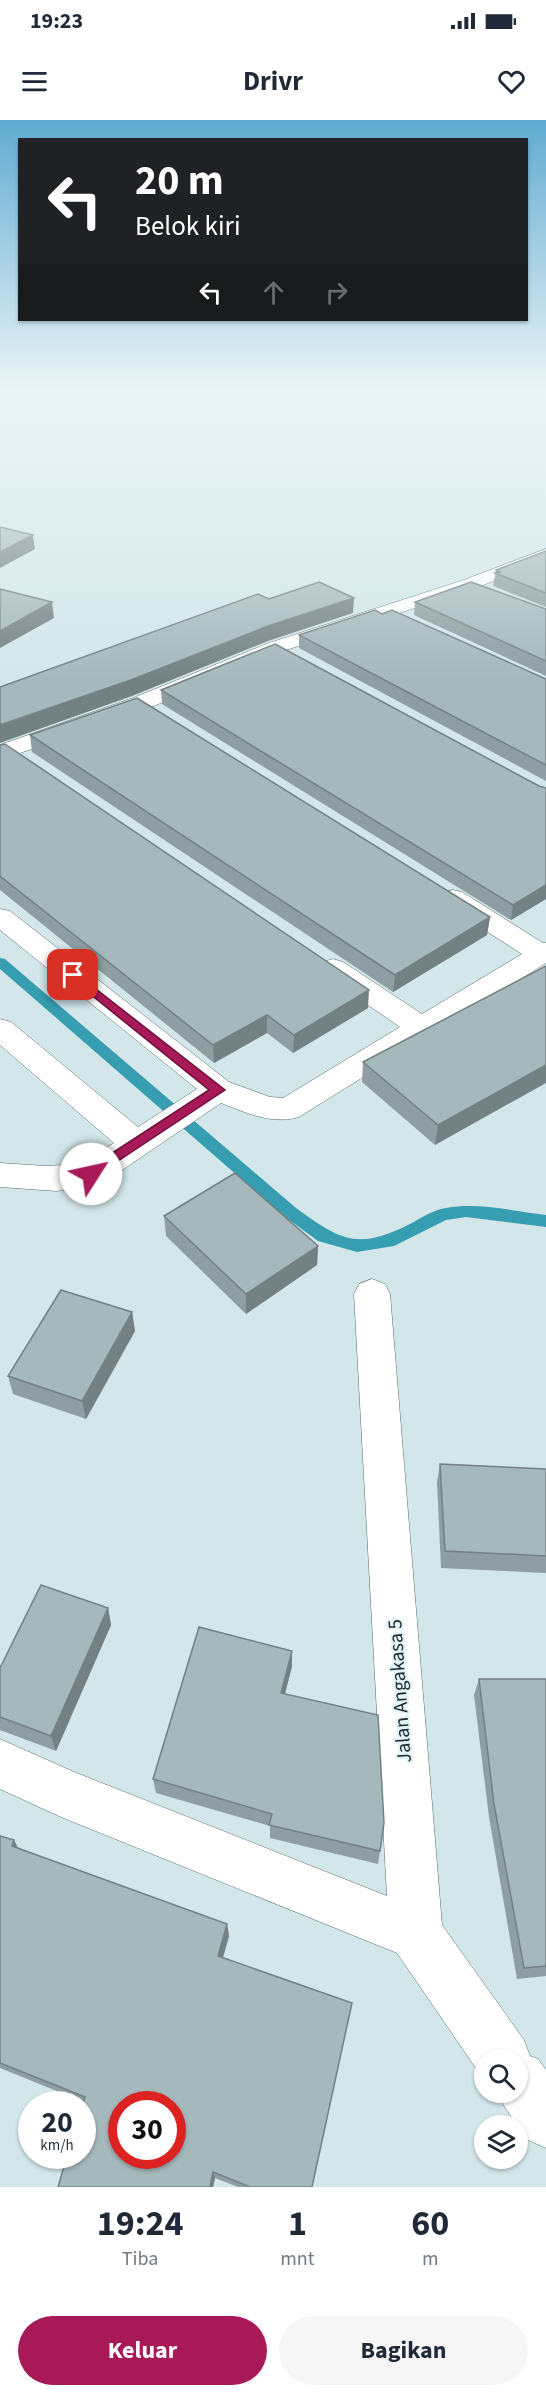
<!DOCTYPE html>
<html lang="id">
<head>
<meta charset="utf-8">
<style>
	body { margin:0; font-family:"Source Sans 3",sans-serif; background:#f6f6f7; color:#1f2937; height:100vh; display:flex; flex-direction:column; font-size:22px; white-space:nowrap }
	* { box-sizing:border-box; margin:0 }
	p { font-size:20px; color:#747a83 }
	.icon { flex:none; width:33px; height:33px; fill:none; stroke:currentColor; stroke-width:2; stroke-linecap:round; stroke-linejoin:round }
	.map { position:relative; height:2067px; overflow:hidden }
	.sheet { display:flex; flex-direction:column; background:#fff; flex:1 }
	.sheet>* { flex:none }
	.guide { position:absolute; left:18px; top:18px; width:510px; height:183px; border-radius:0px; box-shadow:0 2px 4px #0004; background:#202124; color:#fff; overflow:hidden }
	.controls { position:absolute; left:474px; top:1929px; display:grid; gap:12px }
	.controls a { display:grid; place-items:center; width:54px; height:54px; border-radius:50%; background:#fff; box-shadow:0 2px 4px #0004; font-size:30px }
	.speed { position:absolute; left:18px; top:1971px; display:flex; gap:12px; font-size:30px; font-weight:700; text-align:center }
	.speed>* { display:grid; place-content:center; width:78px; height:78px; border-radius:50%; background:#fff; box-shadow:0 2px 4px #0004; line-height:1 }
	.speed small { font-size:15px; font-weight:400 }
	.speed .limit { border:9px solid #d22; background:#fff; color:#111 }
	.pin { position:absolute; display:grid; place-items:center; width:51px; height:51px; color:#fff; margin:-26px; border-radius:12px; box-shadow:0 3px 9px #0006 }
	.me { position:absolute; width:66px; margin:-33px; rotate:55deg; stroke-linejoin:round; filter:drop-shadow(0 0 4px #0008) }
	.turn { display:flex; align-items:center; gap:21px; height:126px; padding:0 18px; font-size:27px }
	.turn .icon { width:78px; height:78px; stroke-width:2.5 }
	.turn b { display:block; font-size:42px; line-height:51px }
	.lanes { display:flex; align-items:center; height:57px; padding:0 18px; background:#0003; justify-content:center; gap:30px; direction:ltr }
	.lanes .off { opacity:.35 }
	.eta { display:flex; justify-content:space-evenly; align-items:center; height:102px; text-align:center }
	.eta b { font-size:36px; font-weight:700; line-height:42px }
	.button { display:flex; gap:12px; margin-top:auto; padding:12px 18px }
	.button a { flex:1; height:69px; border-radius:36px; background:#a81958; color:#fff; font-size:24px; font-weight:700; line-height:69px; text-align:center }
	.button a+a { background:#f6f6f7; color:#1f2937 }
	.status { display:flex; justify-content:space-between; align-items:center; height:42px; padding:0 30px; background:#fff; direction:ltr }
	.status svg { height:16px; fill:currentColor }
	header { display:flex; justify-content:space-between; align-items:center; height:78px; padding:0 18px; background:#fff; font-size:27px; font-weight:700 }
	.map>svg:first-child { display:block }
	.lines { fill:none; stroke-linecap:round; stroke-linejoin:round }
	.stream { fill:#369eb0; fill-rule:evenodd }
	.minor-casing { stroke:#586a6d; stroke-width:1 }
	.minor { fill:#fff; fill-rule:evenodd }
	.wall { fill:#8e9ea2 }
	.shaded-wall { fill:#748184 }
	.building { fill:#a5b8bc; stroke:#748184; stroke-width:1.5; fill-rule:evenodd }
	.route { fill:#a81958; stroke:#6d1039; stroke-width:1.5 }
	.labels { text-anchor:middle; stroke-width:4.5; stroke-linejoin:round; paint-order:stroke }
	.near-street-label { font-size:20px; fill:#232a2c; stroke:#e0f4f8 }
</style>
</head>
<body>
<div class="status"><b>19:23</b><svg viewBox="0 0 49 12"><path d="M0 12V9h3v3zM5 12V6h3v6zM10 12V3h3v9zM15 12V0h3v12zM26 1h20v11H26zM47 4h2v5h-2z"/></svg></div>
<header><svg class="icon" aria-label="menu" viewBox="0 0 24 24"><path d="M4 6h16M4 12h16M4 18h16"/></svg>Drivr<svg class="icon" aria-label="heart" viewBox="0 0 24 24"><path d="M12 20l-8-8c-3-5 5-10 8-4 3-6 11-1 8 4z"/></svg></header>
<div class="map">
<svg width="546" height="2067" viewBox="0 0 546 2067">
	<rect width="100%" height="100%" fill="#d3e7eb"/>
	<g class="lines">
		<!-- stream -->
		<path class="stream" d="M 0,838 L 5,839 L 296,1088 C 339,1119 356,1131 408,1105 C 420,1099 432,1090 446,1088 C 478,1082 513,1091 546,1095 L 546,1107 L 466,1097 L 446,1100 L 394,1126 L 357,1132 L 318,1121 L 284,1096 L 0,849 Z"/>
		<!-- minor casing -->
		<g class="minor-casing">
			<g id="minor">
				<path d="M 546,429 L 546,440 L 473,469 L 283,531 L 149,588 L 0,640 L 0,625 L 133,578 L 269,523 L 461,461 Z"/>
				<path d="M 453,770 L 462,772 L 543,823 L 546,823 L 546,843 L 299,997 C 272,1005 247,993 221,983 L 103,1063 L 57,1071 L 0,1067 L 0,1043 L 46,1046 L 80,1044 L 114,1023 L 0,925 L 0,899 L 11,902 L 138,1007 L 197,969 L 0,810 L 0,789 L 10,791 L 229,962 L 270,977 L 283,978 L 400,907 L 323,854 L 319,848 L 323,842 L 333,839 L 343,842 L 422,894 L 522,834 L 444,784 L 440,778 L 444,772 Z"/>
				<path d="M 372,1159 L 385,1164 L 390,1174 L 442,1805 L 524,1920 L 530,1936 L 538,1939 L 546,1950 L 546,2028 L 526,2019 L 495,1972 L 518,1972 L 518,1940 L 484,1940 L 484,1960 L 397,1833 L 61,1697 L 0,1669 L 0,1619 L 74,1652 L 387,1776 L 354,1174 L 359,1164 Z"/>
			</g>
		</g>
		<!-- minor -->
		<use href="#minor" class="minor"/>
	</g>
	<!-- wall -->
	<g class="wall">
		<path d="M 546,431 L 546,487 L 493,466 L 496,450 Z"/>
		<path d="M 415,482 L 546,489 L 546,556 L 414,495 Z"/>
		<path d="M 299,515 L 546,559 L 546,661 L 299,528 Z"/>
		<path d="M 161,570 L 546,668 L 546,779 L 511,800 L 162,584 Z"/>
		<path d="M 30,615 L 490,797 L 487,815 L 393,872 L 32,632 Z"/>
		<path d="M 0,625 L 368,888 L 293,933 L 267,913 L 214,943 L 0,770 Z"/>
		<path d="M 546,846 L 435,1025 L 362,962 L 363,942 Z"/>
		<path d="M 164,1096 L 318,1126 L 317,1145 L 246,1194 L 166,1116 Z"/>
		<path d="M 132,1192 L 135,1211 L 86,1299 L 13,1274 L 8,1256 Z"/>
		<path d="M 440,1344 L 546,1349 L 546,1453 L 441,1448 L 437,1362 Z"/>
		<path d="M 108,1488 L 111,1505 L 56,1631 L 0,1610 L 0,1548 Z"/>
		<path d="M 292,1546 L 285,1574 L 380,1731 L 378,1744 L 270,1718 L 270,1706 L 156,1673 L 153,1659 Z"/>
		<path d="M 479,1559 L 546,1559 L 546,1856 L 517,1859 L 489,1697 L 474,1575 Z"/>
		<path d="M 0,1716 L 14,1720 L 18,1729 L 227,1804 L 229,1816 L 223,1838 L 312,2067 L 238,2067 L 215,2058 L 213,2067 L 58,2067 L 84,1982 L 0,1948 Z"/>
	</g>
	<!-- shaded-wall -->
	<g class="shaded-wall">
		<path d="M 33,415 L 35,429 L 0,448 L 0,432 Z"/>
		<path d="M 354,478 L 353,493 L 268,521 L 132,576 L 0,623 L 0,605 L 268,506 Z"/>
		<path d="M 52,482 L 54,498 L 0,528 L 0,511 Z"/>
		<path d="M 546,765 L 546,779 L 511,800 L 513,785 Z"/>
		<path d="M 490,797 L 487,815 L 393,872 L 395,855 Z"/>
		<path d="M 369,870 L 368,888 L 293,933 L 294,915 Z"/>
		<path d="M 267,895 L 267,913 L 214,943 L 213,925 Z"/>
		<path d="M 546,945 L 546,963 L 435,1025 L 438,1005 Z"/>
		<path d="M 318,1126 L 317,1145 L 246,1194 L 246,1174 Z"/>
		<path d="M 132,1192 L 135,1211 L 86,1299 L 82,1281 Z"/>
		<path d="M 108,1488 L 111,1505 L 56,1631 L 51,1616 Z"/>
		<path d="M 292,1531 L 292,1546 L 281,1589 L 281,1573 Z"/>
		<path d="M 14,1720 L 21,1734 L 12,1726 Z"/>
		<path d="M 227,1804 L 229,1816 L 220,1847 L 218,1836 Z"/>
		<path d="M 213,2052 L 215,2058 L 213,2067 L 210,2067 Z"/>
	</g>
	<!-- building -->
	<g class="building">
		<path d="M 0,407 L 33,415 L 0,432 Z"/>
		<path d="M 546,431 L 546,473 L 495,453 L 500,452 L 496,450 Z"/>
		<path d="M 319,462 L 354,478 L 268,506 L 131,560 L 0,605 L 0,567 L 258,474 L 269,479 Z"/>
		<path d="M 471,462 L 546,489 L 546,541 L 415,482 Z"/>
		<path d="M 0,469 L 52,482 L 0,511 Z"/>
		<path d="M 375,490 L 382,494 L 392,490 L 546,559 L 546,645 L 299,515 Z"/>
		<path d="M 275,524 L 539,666 L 546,668 L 546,765 L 513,785 L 161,570 Z"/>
		<path d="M 137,578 L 490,797 L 395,855 L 30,615 Z"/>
		<path d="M 5,624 L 369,870 L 294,915 L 267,895 L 213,925 L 0,756 L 0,625 Z"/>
		<path d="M 546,846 L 546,945 L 438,1005 L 363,942 Z"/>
		<path d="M 235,1053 L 318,1126 L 246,1174 L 164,1096 Z"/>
		<path d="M 61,1170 L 132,1192 L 82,1281 L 8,1256 Z"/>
		<path d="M 440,1344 L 546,1349 L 546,1436 L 445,1431 Z"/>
		<path d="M 41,1465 L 108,1488 L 51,1616 L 0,1597 L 0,1548 Z"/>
		<path d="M 199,1507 L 292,1531 L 281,1573 L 378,1595 L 384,1703 L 380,1731 L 269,1705 L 272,1694 L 153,1659 Z"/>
		<path d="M 479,1559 L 546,1559 L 546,1846 L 524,1848 L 494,1684 Z"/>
		<path d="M 0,1716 L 14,1720 L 12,1726 L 227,1804 L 218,1836 L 352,1883 L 312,2067 L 250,2067 L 213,2052 L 210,2067 L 58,2067 L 67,2036 L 82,2036 L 82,1986 L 85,1977 L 0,1943 ZM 122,1984 L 172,1984 L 172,2036 L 122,2036 Z"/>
	</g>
	<!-- sky -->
	<linearGradient id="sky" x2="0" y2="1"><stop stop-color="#61abd2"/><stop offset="0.48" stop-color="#ebf4f6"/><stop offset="1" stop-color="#ebf4f6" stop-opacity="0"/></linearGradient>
	<rect width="546" height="560" fill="url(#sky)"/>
	<!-- route -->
	<path class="route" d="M 73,851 L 225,970 L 91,1059 L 86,1057 L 84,1054 L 86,1050 L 209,970 L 69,857 L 67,855 Z"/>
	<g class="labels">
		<!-- near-street labels -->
		<g class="near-street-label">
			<text transform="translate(399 1571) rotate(-94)" y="7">Jalan Angakasa 5</text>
		</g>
	</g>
</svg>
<div class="controls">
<a><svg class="icon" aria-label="search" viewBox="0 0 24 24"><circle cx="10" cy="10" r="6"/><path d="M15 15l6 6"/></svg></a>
<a><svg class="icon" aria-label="layers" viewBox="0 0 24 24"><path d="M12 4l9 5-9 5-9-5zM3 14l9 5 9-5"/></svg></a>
</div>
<div class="speed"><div>20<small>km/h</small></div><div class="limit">30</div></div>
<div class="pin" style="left:73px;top:855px;background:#d93025"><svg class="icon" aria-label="arrive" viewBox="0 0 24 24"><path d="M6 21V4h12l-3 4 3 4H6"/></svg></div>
<svg class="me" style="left:91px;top:1054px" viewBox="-20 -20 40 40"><circle r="19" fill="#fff"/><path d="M0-13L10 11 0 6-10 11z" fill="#a81958"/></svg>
<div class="guide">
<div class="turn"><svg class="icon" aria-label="left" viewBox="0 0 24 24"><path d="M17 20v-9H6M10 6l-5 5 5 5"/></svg><div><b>20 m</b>Belok kiri</div></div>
<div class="lanes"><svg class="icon" aria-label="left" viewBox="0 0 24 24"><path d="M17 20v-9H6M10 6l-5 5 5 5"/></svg><svg class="icon off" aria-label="ahead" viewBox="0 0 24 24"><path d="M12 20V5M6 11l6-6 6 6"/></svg><svg class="icon off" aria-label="right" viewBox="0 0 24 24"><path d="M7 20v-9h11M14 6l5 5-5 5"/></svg></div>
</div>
</div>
<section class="sheet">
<div class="eta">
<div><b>19:24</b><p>Tiba</p></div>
<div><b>1</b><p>mnt</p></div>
<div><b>60</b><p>m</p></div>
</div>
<div class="button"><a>Keluar</a><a>Bagikan</a></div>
</section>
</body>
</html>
